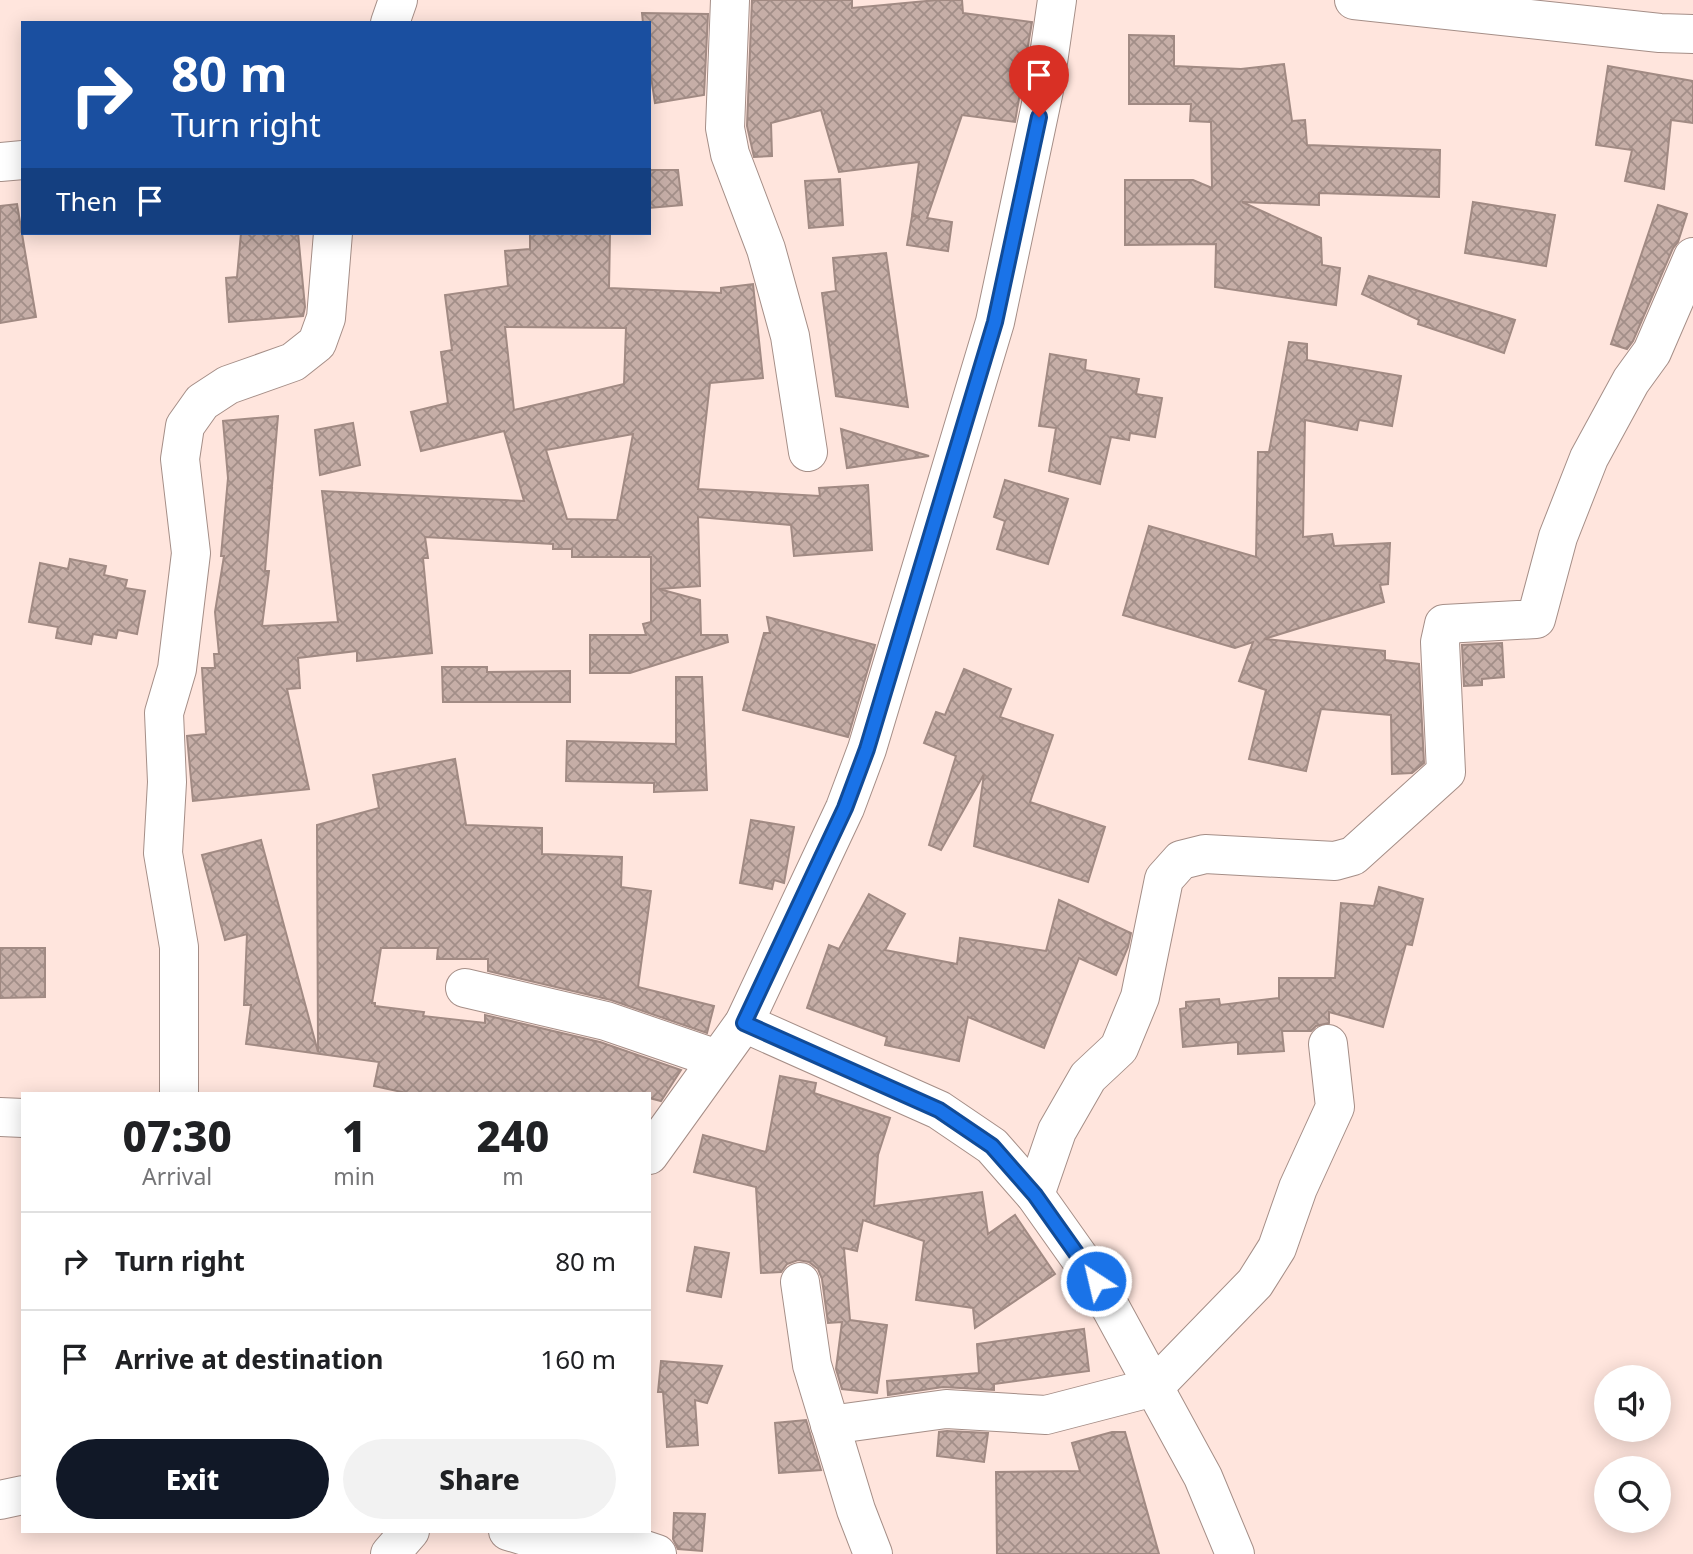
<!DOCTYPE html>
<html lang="en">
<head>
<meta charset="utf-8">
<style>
	body { margin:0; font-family:"Noto Sans",sans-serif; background:#f2f2f2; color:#202124; height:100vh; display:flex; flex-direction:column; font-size:26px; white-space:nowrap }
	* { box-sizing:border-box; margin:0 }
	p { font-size:23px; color:#757577 }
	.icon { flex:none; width:38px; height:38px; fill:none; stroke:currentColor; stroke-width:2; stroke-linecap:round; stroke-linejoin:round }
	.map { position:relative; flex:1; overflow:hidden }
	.drawer { position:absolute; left:21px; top:1092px; width:630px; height:441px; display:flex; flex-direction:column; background:#fff; border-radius:0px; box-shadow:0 4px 18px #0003 }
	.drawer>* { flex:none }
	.hud { position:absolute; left:21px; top:21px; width:630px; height:214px; border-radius:0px; box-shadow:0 4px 18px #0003; background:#1a4fa0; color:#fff; overflow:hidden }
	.controls { position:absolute; left:1594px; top:1365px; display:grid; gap:14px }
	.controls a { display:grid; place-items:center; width:77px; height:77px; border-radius:50%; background:#fff; box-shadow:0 4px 18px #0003; font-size:35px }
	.pin { position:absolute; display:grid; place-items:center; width:60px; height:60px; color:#fff; margin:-72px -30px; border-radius:50% 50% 50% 0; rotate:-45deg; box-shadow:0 0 7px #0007 }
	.pin .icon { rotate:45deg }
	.me { position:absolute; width:77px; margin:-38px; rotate:325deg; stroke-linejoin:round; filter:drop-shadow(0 0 5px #0008) }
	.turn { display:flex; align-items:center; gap:24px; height:147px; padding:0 35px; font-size:32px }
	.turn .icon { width:91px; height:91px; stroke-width:2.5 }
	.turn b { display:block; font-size:49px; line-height:60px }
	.then { display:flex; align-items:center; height:66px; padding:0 35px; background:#0003; gap:14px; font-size:26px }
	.eta { display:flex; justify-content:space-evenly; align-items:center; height:119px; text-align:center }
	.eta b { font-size:42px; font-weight:800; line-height:49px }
	.primary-button { display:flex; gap:14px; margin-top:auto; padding:14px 35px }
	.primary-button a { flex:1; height:80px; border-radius:42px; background:#111827; color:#fff; font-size:28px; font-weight:800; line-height:80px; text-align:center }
	.primary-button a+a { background:#f2f2f2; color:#202124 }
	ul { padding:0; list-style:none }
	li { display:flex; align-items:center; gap:21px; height:98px; padding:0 35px; border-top:2px solid #e0e0e0 }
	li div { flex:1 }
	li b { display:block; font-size:26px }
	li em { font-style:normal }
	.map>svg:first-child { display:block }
	.building { fill:url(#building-cross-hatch); stroke:#a18a83; stroke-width:2; fill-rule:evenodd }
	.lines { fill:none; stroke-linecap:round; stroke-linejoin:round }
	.minor-casing { stroke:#a58e87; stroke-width:40 }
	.minor { stroke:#fff; stroke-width:38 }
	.route-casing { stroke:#114b97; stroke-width:18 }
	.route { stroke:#1a73e8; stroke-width:12 }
</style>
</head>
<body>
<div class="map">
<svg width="1693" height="1554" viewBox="0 0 1693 1554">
	<defs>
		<pattern id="building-cross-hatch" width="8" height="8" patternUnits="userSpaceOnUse" patternTransform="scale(1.75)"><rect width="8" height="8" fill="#c6aea7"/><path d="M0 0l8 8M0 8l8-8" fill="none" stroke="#a28e88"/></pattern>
	</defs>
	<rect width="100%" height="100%" fill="#ffe5dd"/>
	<!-- building -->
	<g class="building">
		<path d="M 752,0 L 852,0 L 852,8 L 937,0 L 962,0 L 963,13 L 1032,22 L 1015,122 L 962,115 L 927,218 L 952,222 L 948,251 L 907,245 L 912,216 L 920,217 L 912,215 L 919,162 L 839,172 L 821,110 L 771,123 L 772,156 L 754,157 L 747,126 Z"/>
		<path d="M 642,13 L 708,14 L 704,95 L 655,103 L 649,64 L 649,23 L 643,23 Z"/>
		<path d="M 1129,35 L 1174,36 L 1174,66 L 1241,69 L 1284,64 L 1292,121 L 1305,120 L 1307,145 L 1440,150 L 1439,197 L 1319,193 L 1319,205 L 1242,202 L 1321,238 L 1322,265 L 1340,268 L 1336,305 L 1215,287 L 1216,244 L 1125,245 L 1125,180 L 1193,180 L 1212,188 L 1211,122 L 1190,121 L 1191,104 L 1129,104 Z"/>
		<path d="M 1608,66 L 1693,81 L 1693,123 L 1671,120 L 1664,189 L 1625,181 L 1632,150 L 1596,145 Z"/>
		<path d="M 649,170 L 678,170 L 682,205 L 649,208 Z"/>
		<path d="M 840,179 L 843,225 L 809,228 L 805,181 Z"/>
		<path d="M 1473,202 L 1555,215 L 1546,266 L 1465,253 Z"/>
		<path d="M 17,204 L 36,317 L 0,323 L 0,206 Z"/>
		<path d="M 1658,205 L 1687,214 L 1678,242 L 1673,248 L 1633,341 L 1627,349 L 1611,344 Z"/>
		<path d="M 241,233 L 298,233 L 305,307 L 303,316 L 229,322 L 226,278 L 237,277 Z"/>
		<path d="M 530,233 L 610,233 L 609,288 L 721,293 L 721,288 L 753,284 L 763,378 L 710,383 L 698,489 L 820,496 L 819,488 L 868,485 L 872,550 L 794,556 L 791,525 L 698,517 L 700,586 L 659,589 L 700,600 L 701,635 L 727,635 L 728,642 L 630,673 L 590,673 L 590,635 L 646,635 L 643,624 L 651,622 L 651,557 L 572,557 L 572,549 L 553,549 L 553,544 L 425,537 L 428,558 L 423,558 L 432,653 L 357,661 L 357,651 L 298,658 L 300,688 L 287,689 L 309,789 L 193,801 L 187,736 L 206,734 L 202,668 L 215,668 L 214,654 L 219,654 L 215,612 L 224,556 L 221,556 L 228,478 L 223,421 L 278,416 L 272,486 L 267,488 L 272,488 L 265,571 L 269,571 L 262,626 L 338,622 L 322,491 L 524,501 L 504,431 L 421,451 L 411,412 L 448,403 L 441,352 L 452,350 L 445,295 L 508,286 L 505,251 L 530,249 ZM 505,327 L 626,328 L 624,384 L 514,410 ZM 633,434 L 617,520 L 567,519 L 546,450 Z"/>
		<path d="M 886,253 L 908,407 L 836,396 L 822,293 L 836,291 L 833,258 Z"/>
		<path d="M 1369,276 L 1515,320 L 1504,353 L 1418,324 L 1419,320 L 1362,294 Z"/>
		<path d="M 1289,342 L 1307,344 L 1307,360 L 1401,376 L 1392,426 L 1359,420 L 1357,430 L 1305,420 L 1303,537 L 1332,534 L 1334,546 L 1390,543 L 1388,584 L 1380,585 L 1384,602 L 1264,639 L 1385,651 L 1385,660 L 1419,664 L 1424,763 L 1412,773 L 1392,774 L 1391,715 L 1321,709 L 1306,771 L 1249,759 L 1266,690 L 1239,681 L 1253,642 L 1235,648 L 1123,615 L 1149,526 L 1256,557 L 1258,452 L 1269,452 Z"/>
		<path d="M 1050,354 L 1086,360 L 1085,370 L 1139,379 L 1136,394 L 1162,398 L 1155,437 L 1130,433 L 1129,440 L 1111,437 L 1100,484 L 1049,471 L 1056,428 L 1039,426 Z"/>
		<path d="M 353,423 L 360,465 L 320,475 L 315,430 Z"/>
		<path d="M 841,429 L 929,456 L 847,468 Z"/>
		<path d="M 1005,480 L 1068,499 L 1048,564 L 997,549 L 1005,521 L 994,517 Z"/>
		<path d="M 70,559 L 106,566 L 104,575 L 127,580 L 125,588 L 145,591 L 137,634 L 118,630 L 116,638 L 93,634 L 91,644 L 56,638 L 58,627 L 29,622 L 40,563 L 68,569 Z"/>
		<path d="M 767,617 L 875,645 L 848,737 L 743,710 L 764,633 L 770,633 Z"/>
		<path d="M 1502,643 L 1504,677 L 1482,679 L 1482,685 L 1464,686 L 1462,645 Z"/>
		<path d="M 442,667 L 487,667 L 487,672 L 570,671 L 570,702 L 443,702 Z"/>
		<path d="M 964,669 L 1011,689 L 1000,717 L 1053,735 L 1030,802 L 1105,827 L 1088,882 L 974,846 L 984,774 L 941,850 L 929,845 L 956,756 L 924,743 L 936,712 L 945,715 Z"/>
		<path d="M 676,677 L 702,677 L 707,790 L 654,792 L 654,783 L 566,781 L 567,741 L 676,744 Z"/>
		<path d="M 455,759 L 466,825 L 542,828 L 542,854 L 622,857 L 621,887 L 651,891 L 638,987 L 714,1006 L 707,1033 L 611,1000 L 488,971 L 488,959 L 437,959 L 438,948 L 381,948 L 372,1003 L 375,1003 L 375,1006 L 424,1012 L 423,1016 L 485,1023 L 485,1015 L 600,1042 L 681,1070 L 661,1101 L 649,1098 L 649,1094 L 411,1094 L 374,1086 L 379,1062 L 246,1044 L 251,1005 L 244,1005 L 247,934 L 225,940 L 202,855 L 261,840 L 318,1052 L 317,825 L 379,808 L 373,775 Z"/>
		<path d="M 751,820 L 794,827 L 784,883 L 774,880 L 772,889 L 740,883 Z"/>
		<path d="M 1379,887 L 1423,899 L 1412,945 L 1406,944 L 1383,1027 L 1329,1012 L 1329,1023 L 1316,1026 L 1311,1031 L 1282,1031 L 1284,1051 L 1238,1054 L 1238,1042 L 1183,1047 L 1180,1009 L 1186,1008 L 1186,1002 L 1219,999 L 1220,1005 L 1279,998 L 1279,978 L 1335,978 L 1341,903 L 1374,906 Z"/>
		<path d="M 869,894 L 905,914 L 885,950 L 957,964 L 960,938 L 1046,951 L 1059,900 L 1131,933 L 1128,947 L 1116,975 L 1079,958 L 1044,1048 L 968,1017 L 959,1061 L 885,1045 L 887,1037 L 807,1008 L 829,945 L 839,949 Z"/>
		<path d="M 0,948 L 45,948 L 45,997 L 0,998 Z"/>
		<path d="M 780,1076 L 816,1083 L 814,1093 L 890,1118 L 878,1155 L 874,1206 L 982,1192 L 988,1234 L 1015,1215 L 1055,1274 L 975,1328 L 973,1308 L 916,1300 L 924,1241 L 863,1220 L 857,1251 L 844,1248 L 850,1320 L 887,1325 L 877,1393 L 842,1389 L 836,1369 L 842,1322 L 828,1323 L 822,1279 L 818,1269 L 809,1262 L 798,1260 L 787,1264 L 781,1272 L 761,1273 L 756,1187 L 694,1172 L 703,1135 L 766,1152 Z"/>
		<path d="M 695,1247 L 729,1253 L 721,1297 L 687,1291 Z"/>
		<path d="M 1084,1329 L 1089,1371 L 994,1384 L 994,1390 L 943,1387 L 888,1395 L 887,1381 L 979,1373 L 977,1344 Z"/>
		<path d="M 661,1361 L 722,1366 L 707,1403 L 695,1400 L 698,1445 L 667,1447 L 663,1392 L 658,1392 Z"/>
		<path d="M 806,1420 L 821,1470 L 779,1473 L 775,1423 Z"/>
		<path d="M 947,1431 L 988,1433 L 984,1462 L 937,1456 L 939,1432 Z"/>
		<path d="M 1112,1432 L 1125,1432 L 1159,1554 L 997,1554 L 996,1472 L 1080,1471 L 1072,1443 Z"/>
		<path d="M 674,1513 L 705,1514 L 702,1551 L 678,1549 L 673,1539 Z"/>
	</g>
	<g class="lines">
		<!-- minor casing -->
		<g class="minor-casing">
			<g id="minor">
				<path d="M 730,0 L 725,128 L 730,154 L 766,249 L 790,336 L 808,452"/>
				<path d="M 1354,0 L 1660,33 L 1693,34"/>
				<path d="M 390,23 L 398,0"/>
				<path d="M 0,162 L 23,160"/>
				<path d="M 465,988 L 606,1021 L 717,1059"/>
				<path d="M 744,1023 L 939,1110 L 992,1146 L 1035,1195 L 1096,1281 L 1203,1477 L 1235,1554"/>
				<path d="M 179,1094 L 179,947 L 163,853 L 167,782 L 164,713 L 177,669 L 191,553 L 180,459 L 185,426 L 202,402 L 228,385 L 293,362 L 317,343 L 326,318 L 333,233"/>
				<path d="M 0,1117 L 23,1118"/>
				<path d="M 649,1155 L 744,1023 L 845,808 L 867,749 L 995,322 L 1044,90 L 1057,0"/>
				<path d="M 1035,1195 L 1057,1131 L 1088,1077 L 1119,1048 L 1140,997 L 1164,879 L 1181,860 L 1205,854 L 1335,861 L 1353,856 L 1446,772 L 1440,642 L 1444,624 L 1536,619 L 1558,537 L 1589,458 L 1631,381 L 1652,352 L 1693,257"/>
				<path d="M 800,1282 L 812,1365 L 856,1510 L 873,1554"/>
				<path d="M 830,1425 L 946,1409 L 1046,1415 L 1154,1387 L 1255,1283 L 1277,1248 L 1298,1188 L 1335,1107 L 1328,1044"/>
				<path d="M 0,1500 L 23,1495"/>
				<path d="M 508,1531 L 575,1551 L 642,1549 L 657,1554"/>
				<path d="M 390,1554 L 410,1531"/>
			</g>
		</g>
		<!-- minor -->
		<use href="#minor" class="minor"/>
	</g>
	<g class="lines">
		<!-- route casing -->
		<g class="route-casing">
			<path id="route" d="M 1039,117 L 995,322 L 867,749 L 845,808 L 744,1023 L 939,1110 L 992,1146 L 1035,1195 L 1096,1281"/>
		</g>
		<!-- route -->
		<use href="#route" class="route"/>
	</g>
</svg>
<div class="controls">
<a><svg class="icon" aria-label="sound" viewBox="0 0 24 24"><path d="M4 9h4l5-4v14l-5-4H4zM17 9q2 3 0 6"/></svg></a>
<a><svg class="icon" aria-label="search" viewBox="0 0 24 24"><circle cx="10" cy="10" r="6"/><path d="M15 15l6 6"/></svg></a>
</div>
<div class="pin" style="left:1039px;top:117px;background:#d93025"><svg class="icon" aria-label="arrive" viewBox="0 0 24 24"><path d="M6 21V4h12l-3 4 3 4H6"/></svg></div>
<svg class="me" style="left:1096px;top:1281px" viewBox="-20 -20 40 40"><circle r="17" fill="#1a73e8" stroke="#fff" stroke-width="3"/><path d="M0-11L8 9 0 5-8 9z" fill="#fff"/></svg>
<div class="hud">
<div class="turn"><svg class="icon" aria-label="right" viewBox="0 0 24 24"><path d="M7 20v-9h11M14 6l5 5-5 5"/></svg><div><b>80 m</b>Turn right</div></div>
<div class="then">Then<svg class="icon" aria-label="arrive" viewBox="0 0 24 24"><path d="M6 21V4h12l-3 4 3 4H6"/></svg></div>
</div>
<section class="drawer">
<div class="eta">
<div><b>07:30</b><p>Arrival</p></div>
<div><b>1</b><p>min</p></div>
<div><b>240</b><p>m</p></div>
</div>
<ul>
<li><svg class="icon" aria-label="right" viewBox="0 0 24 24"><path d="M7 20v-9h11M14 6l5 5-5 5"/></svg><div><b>Turn right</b></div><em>80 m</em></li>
<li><svg class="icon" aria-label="arrive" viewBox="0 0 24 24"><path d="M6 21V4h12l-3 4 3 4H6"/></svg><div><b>Arrive at destination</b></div><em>160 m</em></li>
</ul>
<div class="primary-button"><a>Exit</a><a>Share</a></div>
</section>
</div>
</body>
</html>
